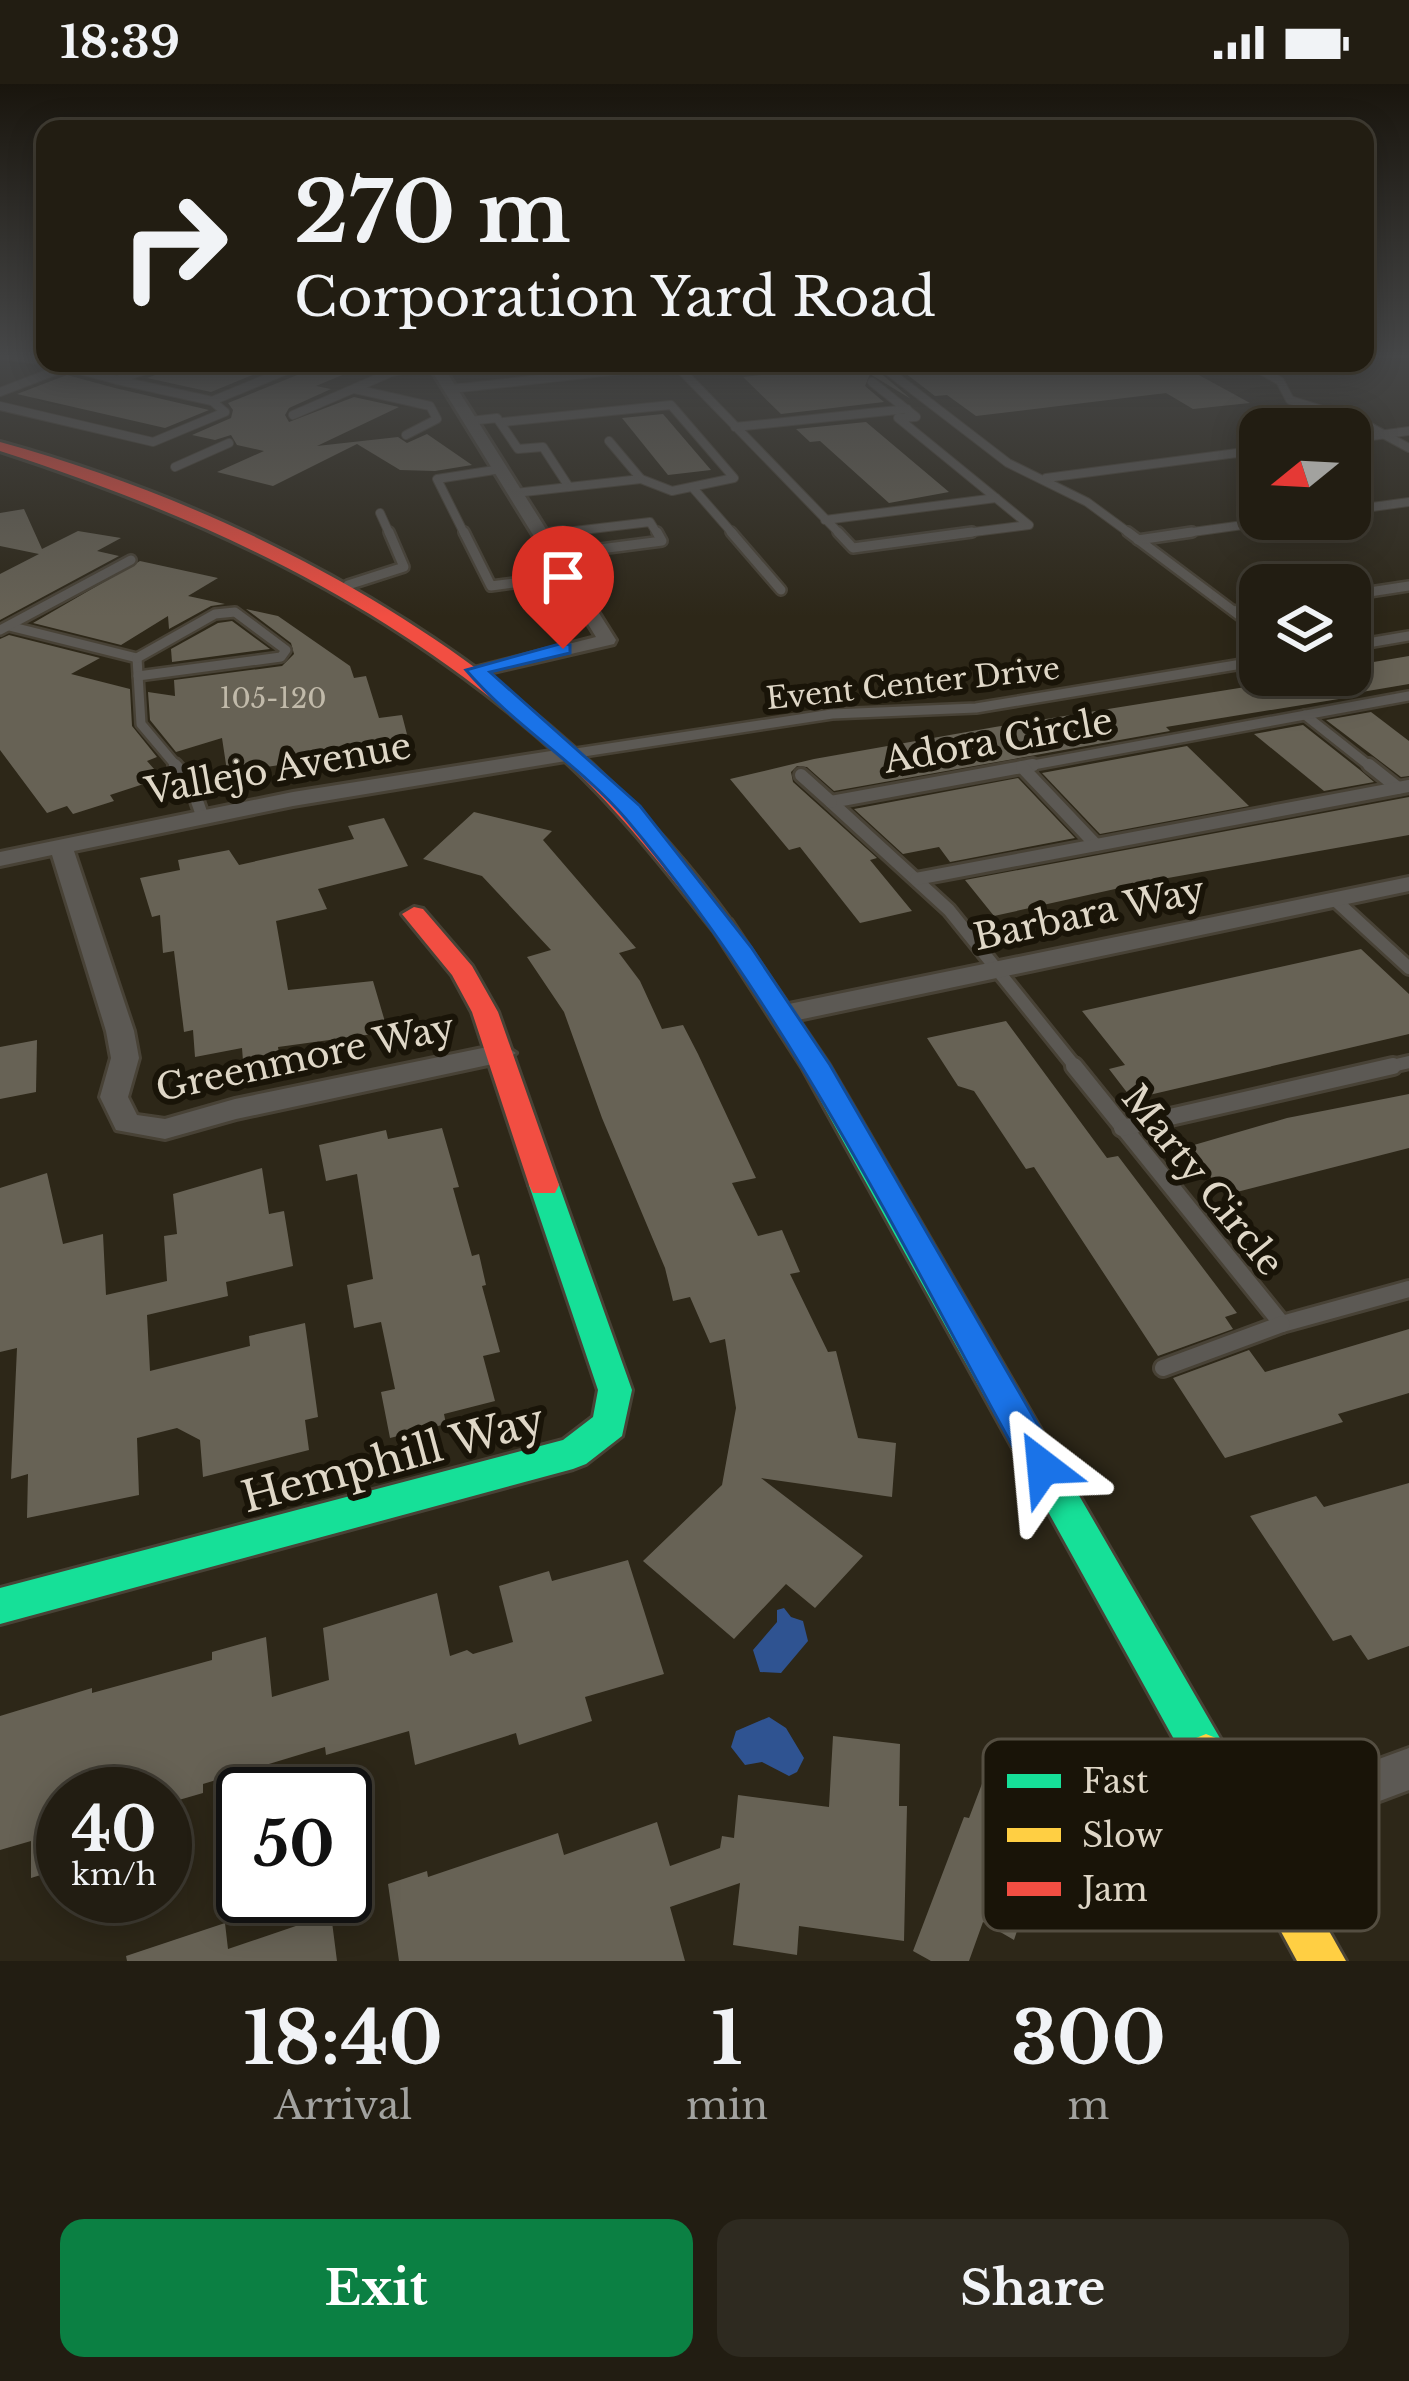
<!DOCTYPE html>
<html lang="en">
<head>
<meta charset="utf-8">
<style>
	body { margin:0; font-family:"Libre Baskerville",serif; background:#2e2a20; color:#f1f3f6; height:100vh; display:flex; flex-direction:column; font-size:45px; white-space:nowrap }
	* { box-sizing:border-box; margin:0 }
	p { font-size:39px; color:#a2a29f }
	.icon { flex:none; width:66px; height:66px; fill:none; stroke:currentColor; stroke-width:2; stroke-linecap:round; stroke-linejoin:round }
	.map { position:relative; height:1877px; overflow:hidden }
	.panel { display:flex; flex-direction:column; background:#221d12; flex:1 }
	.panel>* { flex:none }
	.hud { position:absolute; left:36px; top:36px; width:1338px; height:252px; border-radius:24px; box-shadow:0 6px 30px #0003,0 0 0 3px #3f3b32; background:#221d12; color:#f1f3f6; overflow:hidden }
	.needle { width:78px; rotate:252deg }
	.tools { position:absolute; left:1239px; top:324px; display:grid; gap:24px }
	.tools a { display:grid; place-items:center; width:132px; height:132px; border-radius:24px; background:#221d12; box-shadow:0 6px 30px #0003,0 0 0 3px #3f3b32; font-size:60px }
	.speed { position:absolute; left:36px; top:1683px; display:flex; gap:24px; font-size:60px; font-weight:700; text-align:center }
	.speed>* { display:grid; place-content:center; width:156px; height:156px; border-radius:50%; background:#221d12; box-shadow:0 6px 30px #0003,0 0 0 3px #3f3b32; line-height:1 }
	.speed small { font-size:30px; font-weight:400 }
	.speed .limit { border:6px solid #111; border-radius:18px; background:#fff; color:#111 }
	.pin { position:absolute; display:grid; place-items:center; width:102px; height:102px; color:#fff; margin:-123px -51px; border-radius:50% 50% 50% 0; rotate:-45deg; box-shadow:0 0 12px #0007 }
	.pin .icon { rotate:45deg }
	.me { position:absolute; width:132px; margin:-66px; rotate:331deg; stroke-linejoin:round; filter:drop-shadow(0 0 9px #0008) }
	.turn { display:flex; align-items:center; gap:42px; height:252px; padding:0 60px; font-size:54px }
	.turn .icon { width:156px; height:156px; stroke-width:2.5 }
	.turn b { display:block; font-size:84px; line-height:102px }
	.eta { display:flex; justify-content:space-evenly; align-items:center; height:204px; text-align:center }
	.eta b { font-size:72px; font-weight:800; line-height:84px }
	.action { display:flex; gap:24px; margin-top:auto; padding:24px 60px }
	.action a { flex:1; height:138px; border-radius:24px; background:#0b8043; color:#fff; font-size:48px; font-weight:800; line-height:138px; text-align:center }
	.action a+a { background:#2e2a20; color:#f1f3f6 }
	.status { display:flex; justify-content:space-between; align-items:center; height:84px; padding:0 60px; background:#221d12; direction:ltr }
	.status svg { height:33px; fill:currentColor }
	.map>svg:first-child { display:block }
	.water { fill:#2f5391 }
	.building { fill:#676255 }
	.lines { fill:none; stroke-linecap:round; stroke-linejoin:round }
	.lane-far3-casing { stroke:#484236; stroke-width:10 }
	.lane-far2-casing { stroke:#484236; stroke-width:14 }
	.lane-far1-casing { stroke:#484236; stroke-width:18 }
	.lane-casing { stroke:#484236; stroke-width:22 }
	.street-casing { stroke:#484236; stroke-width:6 }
	.fast-casing { stroke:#484236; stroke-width:6 }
	.slow-casing { stroke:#484236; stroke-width:6 }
	.jam-casing { stroke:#484236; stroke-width:6 }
	.lane-far3 { stroke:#5c5954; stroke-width:8 }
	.lane-far2 { stroke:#5c5954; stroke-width:9 }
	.lane-far1 { stroke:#5c5954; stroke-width:12 }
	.lane { stroke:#5c5954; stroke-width:16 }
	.street { fill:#5c5954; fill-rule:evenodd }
	.fast { fill:#16e098; fill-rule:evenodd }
	.slow { fill:#ffcf43; fill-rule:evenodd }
	.jam { fill:#f24e42; fill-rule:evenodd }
	.route { fill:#1a73e8; stroke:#114b97; stroke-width:3 }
	.labels { text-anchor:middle; stroke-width:12; stroke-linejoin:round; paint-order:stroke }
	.far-number-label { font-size:27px; fill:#c1baaa }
	.far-street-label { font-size:30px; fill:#dfd7c7; stroke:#191408 }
	.street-label { font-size:36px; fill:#dfd7c7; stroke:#191408 }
	.near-street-label { font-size:42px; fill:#dfd7c7; stroke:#191408 }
	.key { fill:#191408; stroke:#544e41; stroke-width:3 }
	.key-label { font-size:33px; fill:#dfd7c7 }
</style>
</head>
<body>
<div class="status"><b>18:39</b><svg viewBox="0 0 49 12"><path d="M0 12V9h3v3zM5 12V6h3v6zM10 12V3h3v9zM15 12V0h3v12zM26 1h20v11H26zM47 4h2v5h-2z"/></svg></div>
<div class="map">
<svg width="1409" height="1877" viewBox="0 0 1409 1877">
	<rect width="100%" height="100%" fill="#2d2718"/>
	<!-- water -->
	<g class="water">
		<path d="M 784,1524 L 791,1533 L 803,1537 L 808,1557 L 781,1589 L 760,1588 L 753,1566 L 777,1538 L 777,1526 Z"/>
		<path d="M 769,1633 L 786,1644 L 804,1674 L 797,1688 L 789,1692 L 762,1678 L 745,1681 L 731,1663 L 736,1647 Z"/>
	</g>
	<!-- building -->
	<g class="building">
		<path d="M 173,279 L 282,279 L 211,308 L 147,294 L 169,286 Z"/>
		<path d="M 312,279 L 371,279 L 316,302 L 331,305 L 289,324 L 285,331 L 289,338 L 354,313 L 399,323 L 317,362 L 398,353 L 407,359 L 427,350 L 472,381 L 435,387 L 400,386 L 357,360 L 273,402 L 217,388 L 264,367 L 237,361 L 231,351 L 215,356 L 192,351 L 231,334 L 233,326 L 228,319 L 307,287 Z"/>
		<path d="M 892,279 L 1177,279 L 1250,319 L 1193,325 L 1166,309 L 976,332 L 947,311 L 935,312 Z"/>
		<path d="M 870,280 L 911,315 L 870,290 L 865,302 L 884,318 L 781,330 L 743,293 Z"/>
		<path d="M 67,291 L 115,304 L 209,326 L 165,344 L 17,310 Z"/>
		<path d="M 663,330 L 711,386 L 668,391 L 622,334 Z"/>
		<path d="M 866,338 L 949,408 L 889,419 L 820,357 L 810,358 L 796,345 Z"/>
		<path d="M 24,425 L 42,465 L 78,447 L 121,454 L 97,467 L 119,472 L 0,536 L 0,490 L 39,470 L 0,462 L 0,429 Z"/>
		<path d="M 140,477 L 218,494 L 188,512 L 225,520 L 211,522 L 169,545 L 168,532 L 121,561 L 33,539 Z"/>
		<path d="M 246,525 L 278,532 L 350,582 L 354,594 L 366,592 L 379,634 L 402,631 L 410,662 L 246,686 L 227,687 L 222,654 L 176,668 L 150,636 L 148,608 L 175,612 L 174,596 L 282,582 L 294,570 L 291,559 Z"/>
		<path d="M 232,537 L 270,565 L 172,578 L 171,565 L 218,539 Z"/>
		<path d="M 9,551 L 100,574 L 71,590 L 130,605 L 132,642 L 157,673 L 147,677 L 162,694 L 110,711 L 114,717 L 73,730 L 67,722 L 47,729 L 0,666 L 0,555 Z"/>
		<path d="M 1409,572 L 1409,600 L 1350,610 L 1350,582 Z"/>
		<path d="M 1321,591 L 1351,613 L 1166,643 L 1170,647 L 834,707 L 807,683 L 797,682 L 791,688 L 793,698 L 877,774 L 870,776 L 912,827 L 860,839 L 800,763 L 789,766 L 730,695 L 814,675 L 995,643 Z"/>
		<path d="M 1371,628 L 1409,657 L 1409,692 L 1401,693 L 1326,636 Z"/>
		<path d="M 1303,641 L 1360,686 L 1374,698 L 1324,707 L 1254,650 Z"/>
		<path d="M 1187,662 L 1249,722 L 1100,750 L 1042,689 Z"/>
		<path d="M 1018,694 L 1075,754 L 950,778 L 939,763 L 903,770 L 854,725 Z"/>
		<path d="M 1409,713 L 1409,751 L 1151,797 L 994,832 L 965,796 Z"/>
		<path d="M 474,728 L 552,747 L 543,756 L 636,864 L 619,869 L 640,897 L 662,945 L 683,941 L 698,970 L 756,1094 L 732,1099 L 758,1152 L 782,1146 L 800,1188 L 790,1190 L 828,1268 L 836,1267 L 858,1354 L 896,1359 L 892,1413 L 761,1394 L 863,1472 L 815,1524 L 786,1500 L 734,1555 L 643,1477 L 722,1401 L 736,1324 L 725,1255 L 710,1259 L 690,1213 L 673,1217 L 665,1184 L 602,1034 L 564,928 L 527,873 L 551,866 L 482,792 L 423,775 Z"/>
		<path d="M 384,734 L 408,782 L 318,805 L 327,825 L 276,837 L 288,906 L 373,897 L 388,948 L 278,963 L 279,970 L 243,977 L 242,964 L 195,973 L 193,946 L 184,948 L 174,867 L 163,869 L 160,831 L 152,833 L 140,794 L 180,786 L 178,776 L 229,766 L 239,781 L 354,755 L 348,742 Z"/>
		<path d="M 1361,865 L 1409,910 L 1409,950 L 1132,1015 L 1109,985 L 1125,981 L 1082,927 Z"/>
		<path d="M 1006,937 L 1107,1074 L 1118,1072 L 1237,1229 L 1225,1233 L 1233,1245 L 1158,1272 L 1034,1083 L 1026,1085 L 974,1007 L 958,1002 L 927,954 Z"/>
		<path d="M 37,956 L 36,1008 L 0,1015 L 0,963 Z"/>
		<path d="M 1409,1010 L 1409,1064 L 1225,1111 L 1187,1063 L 1287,1034 Z"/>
		<path d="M 442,1044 L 459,1103 L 453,1104 L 472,1172 L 479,1170 L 486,1201 L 482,1202 L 500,1268 L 483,1272 L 495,1317 L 444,1330 L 446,1340 L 390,1354 L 381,1308 L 395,1305 L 381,1238 L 354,1244 L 347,1201 L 373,1195 L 357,1090 L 326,1097 L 319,1061 L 386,1046 L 388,1055 Z"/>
		<path d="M 262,1084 L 269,1130 L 284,1127 L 293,1182 L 226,1198 L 228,1212 L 147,1231 L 150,1287 L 250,1262 L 249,1252 L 305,1239 L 318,1333 L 305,1336 L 309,1366 L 203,1393 L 200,1356 L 177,1344 L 137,1354 L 139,1411 L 27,1434 L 28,1390 L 11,1395 L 17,1264 L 0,1268 L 0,1104 L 47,1089 L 63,1160 L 103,1150 L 106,1211 L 167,1197 L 164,1152 L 177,1150 L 173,1110 Z"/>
		<path d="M 1409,1245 L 1409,1309 L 1338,1330 L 1343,1338 L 1225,1374 L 1173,1294 L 1249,1266 L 1265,1288 Z"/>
		<path d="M 1409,1399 L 1409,1562 L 1368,1576 L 1351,1551 L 1333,1557 L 1250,1432 L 1316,1412 L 1324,1423 Z"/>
		<path d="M 628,1476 L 664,1590 L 585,1613 L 592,1637 L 519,1661 L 516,1649 L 415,1681 L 409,1647 L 326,1671 L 325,1663 L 203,1700 L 203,1709 L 165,1720 L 165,1710 L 63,1710 L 63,1784 L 31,1794 L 31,1757 L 0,1766 L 0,1632 L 92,1604 L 92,1609 L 212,1576 L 212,1568 L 266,1553 L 272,1613 L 329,1596 L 323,1544 L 437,1509 L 450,1572 L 467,1566 L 473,1570 L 513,1558 L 499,1502 L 549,1487 L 552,1497 Z"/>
		<path d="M 833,1652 L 900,1660 L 899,1722 L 907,1722 L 904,1857 L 799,1842 L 797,1871 L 733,1861 L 740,1799 L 670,1823 L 685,1877 L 399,1877 L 388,1800 L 427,1787 L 428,1793 L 558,1749 L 564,1771 L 657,1738 L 670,1782 L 720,1764 L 722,1752 L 734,1754 L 738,1711 L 829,1723 Z"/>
		<path d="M 988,1684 L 1059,1720 L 1014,1856 L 983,1838 L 969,1877 L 931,1877 L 913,1867 L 964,1733 L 969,1734 Z"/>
		<path d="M 331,1830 L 337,1877 L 127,1877 L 126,1872 L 225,1839 L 228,1865 Z"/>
	</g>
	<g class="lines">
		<!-- lane-far3 casing -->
		<g class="lane-far3-casing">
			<g id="lane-far3">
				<path d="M 0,271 L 40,276"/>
				<path d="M 53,279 L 117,296 L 165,279"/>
				<path d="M 878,279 L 1008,379 L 1087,418 L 1132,451"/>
				<path d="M 1248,279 L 1280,297 L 1290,316 L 1361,338 L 1409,364"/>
				<path d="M 117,296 L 212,317 L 304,279"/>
				<path d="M 872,298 L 916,333 L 898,334 L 1029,441 L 950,451"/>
				<path d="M 355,305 L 430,322 L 437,335 L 406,351"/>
				<path d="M 451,305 L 675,280 L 841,451"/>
				<path d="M 0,308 L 68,282"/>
				<path d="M 0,322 L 153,358 L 225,328 L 212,317"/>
				<path d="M 293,331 L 392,288 L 435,279"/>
				<path d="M 470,337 L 497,334 L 518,365 L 543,363 L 569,403"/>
				<path d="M 504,338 L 671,321 L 734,394 L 672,407 L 641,395"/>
				<path d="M 735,343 L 907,325"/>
				<path d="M 1350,355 L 1409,347"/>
				<path d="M 175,383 L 229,359"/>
				<path d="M 1046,394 L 1260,366"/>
				<path d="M 693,404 L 734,451"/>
				<path d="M 515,409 L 641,395 L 609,357"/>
				<path d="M 1350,426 L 1409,418"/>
				<path d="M 380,429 L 390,451"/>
				<path d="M 825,436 L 996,414"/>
				<path d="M 465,451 L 437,395 L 501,385"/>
				<path d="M 541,451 L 650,438 L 658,451"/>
				<path d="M 1171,451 L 1287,435"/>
			</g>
		</g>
		<!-- lane-far2 casing -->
		<g class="lane-far2-casing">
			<g id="lane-far2">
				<path d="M 464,448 L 491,502 L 567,492"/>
				<path d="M 731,448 L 781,506"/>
				<path d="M 838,448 L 853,464 L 972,448"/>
				<path d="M 1128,448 L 1260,547"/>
				<path d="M 541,451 L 563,448"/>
				<path d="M 1138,456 L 1192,448"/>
				<path d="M 554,471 L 662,457 L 657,448"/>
				<path d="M 348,501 L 404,483 L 389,448"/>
				<path d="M 1350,511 L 1409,502"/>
				<path d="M 1234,527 L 1260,523"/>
				<path d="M 9,542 L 137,574 L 141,640 L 178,684"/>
				<path d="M 0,546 L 131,476"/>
				<path d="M 1350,562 L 1409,552"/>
				<path d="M 137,574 L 215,530 L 235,528 L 286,566 L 281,573 L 138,592"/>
				<path d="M 1305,631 L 1372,684"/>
				<path d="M 570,670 L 832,630 L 976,624 L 1260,577"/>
				<path d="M 1017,684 L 1409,612"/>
			</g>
		</g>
		<!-- lane-far1 casing -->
		<g class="lane-far1-casing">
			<g id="lane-far1">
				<path d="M 175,681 L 191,700 L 203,734"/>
				<path d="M 1033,681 L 831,718 L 949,826 L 1077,985"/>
				<path d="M 1369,681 L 1398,704"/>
				<path d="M 1022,683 L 1096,761"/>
				<path d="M 801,691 L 831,718"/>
				<path d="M 916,795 L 1409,702"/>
				<path d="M 1334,815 L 1409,884"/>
				<path d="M 1379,985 L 1409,978"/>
			</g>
		</g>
		<!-- lane casing -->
		<g class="lane-casing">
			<g id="lane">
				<path d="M 1074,982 L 1282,1240 L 1409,1205"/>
				<path d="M 1122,1044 L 1393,982"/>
				<path d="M 1163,1284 L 1282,1240"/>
			</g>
		</g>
		<!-- street casing -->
		<g class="street-casing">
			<g id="street">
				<path d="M 427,279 L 441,279 L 616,556 L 614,560 L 476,592 L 466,586 L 596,553 Z"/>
				<path d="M 570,664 L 581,670 L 578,675 L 293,722 L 74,767 L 134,947 L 139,974 L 128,1013 L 137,1031 L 165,1035 L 235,1015 L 502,960 L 516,969 L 502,978 L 236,1035 L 165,1055 L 116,1046 L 100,1013 L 111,974 L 106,947 L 52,771 L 0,782 L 0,768 L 293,708 Z"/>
				<path d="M 1409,793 L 1409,807 L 784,939 L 771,930 L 784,921 Z"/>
				<path d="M 1409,1664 L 1409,1706 L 1247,1767 L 1231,1761 L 1225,1745 L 1231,1729 Z"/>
			</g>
		</g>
		<!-- fast casing -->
		<g class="fast-casing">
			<g id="fast">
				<path d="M 722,834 L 731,836 L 829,981 L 1221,1656 L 1227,1671 L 1221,1686 L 1206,1692 L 1191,1686 L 802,983 L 710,841 Z"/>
				<path d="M 544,1090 L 555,1093 L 559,1101 L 632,1306 L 622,1352 L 586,1380 L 573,1385 L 0,1540 L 0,1504 L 563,1356 L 593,1333 L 598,1306 L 529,1101 L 533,1093 Z"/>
			</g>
		</g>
		<!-- slow casing -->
		<g class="slow-casing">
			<path id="slow" d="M 1206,1650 L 1221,1656 L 1346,1877 L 1297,1877 L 1185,1671 L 1191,1656 Z"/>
		</g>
		<!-- jam casing -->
		<g class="jam-casing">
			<g id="jam">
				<path d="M 0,358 C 288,438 557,597 734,841 L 731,846 L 713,846 C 666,787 619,726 563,675 C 397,523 212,436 0,367 Z"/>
				<path d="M 414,823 L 423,825 L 472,882 L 498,928 L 559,1101 L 555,1109 L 533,1109 L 529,1101 L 472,928 L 452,891 L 402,830 Z"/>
			</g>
		</g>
		<!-- lane-far3 -->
		<use href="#lane-far3" class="lane-far3"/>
		<!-- lane-far2 -->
		<use href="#lane-far2" class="lane-far2"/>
		<!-- lane-far1 -->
		<use href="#lane-far1" class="lane-far1"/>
		<!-- lane -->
		<use href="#lane" class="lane"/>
		<!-- street -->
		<use href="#street" class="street"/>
		<!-- fast -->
		<use href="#fast" class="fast"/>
		<!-- slow -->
		<use href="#slow" class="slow"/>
		<!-- jam -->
		<use href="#jam" class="jam"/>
	</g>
	<!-- sky -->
	<linearGradient id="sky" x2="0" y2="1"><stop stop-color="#19150d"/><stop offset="0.51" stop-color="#464748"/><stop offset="1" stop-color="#464748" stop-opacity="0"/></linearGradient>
	<rect width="1409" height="533" fill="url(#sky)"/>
	<!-- route -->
	<path class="route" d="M 563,559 L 570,561 L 570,569 L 490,588 L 640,722 L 751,863 L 830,981 L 1056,1372 L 1061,1383 L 1056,1394 L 1043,1399 L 1030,1394 C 906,1170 793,932 626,735 C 579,680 513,641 466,586 Z"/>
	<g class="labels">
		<!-- far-number labels -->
		<g class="far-number-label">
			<text x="273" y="624">105-120</text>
		</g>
		<!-- far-street labels -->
		<g class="far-street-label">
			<text transform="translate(913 600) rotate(-6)" y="10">Event Center Drive</text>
		</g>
		<!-- street labels -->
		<g class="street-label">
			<text transform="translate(998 656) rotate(-10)" y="13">Adora Circle</text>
			<text transform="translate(278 684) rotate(-10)" y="13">Vallejo Avenue</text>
			<text transform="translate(1089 829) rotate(-12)" y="13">Barbara Way</text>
			<text transform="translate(305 973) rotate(-12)" y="13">Greenmore Way</text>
			<text transform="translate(1203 1096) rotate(51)" y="13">Marty Circle</text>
		</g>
		<!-- near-street labels -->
		<g class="near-street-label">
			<text transform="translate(393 1374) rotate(-15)" y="15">Hemphill Way</text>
		</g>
	</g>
	<!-- legend -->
	<rect x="983" y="1655" width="396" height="192" rx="18" class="key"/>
	<rect x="1007" y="1690" width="54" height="14" fill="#16e098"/>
	<rect x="1007" y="1744" width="54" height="14" fill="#ffcf43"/>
	<rect x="1007" y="1798" width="54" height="14" fill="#f24e42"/>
	<g class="key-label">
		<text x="1082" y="1709">Fast</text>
		<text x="1082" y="1763">Slow</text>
		<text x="1082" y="1817">Jam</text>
	</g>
</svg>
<div class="tools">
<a><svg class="needle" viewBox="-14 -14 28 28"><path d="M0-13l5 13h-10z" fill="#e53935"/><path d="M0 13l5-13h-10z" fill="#a2a29f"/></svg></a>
<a><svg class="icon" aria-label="layers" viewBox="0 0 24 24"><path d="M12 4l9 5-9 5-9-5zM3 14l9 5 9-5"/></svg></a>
</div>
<div class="speed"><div>40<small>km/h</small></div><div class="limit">50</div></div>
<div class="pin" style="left:563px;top:565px;background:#d93025"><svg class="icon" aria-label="arrive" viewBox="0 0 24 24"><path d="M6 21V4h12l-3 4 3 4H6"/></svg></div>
<svg class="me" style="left:1043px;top:1383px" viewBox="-20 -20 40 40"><path d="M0-17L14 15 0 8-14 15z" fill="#1a73e8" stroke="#fff" stroke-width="4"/></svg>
<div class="hud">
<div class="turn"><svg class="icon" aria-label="right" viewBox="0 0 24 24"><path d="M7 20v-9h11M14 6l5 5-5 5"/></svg><div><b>270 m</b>Corporation Yard Road</div></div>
</div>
</div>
<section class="panel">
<div class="eta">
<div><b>18:40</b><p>Arrival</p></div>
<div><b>1</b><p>min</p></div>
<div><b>300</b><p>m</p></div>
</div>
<div class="action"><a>Exit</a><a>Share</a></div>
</section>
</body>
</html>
